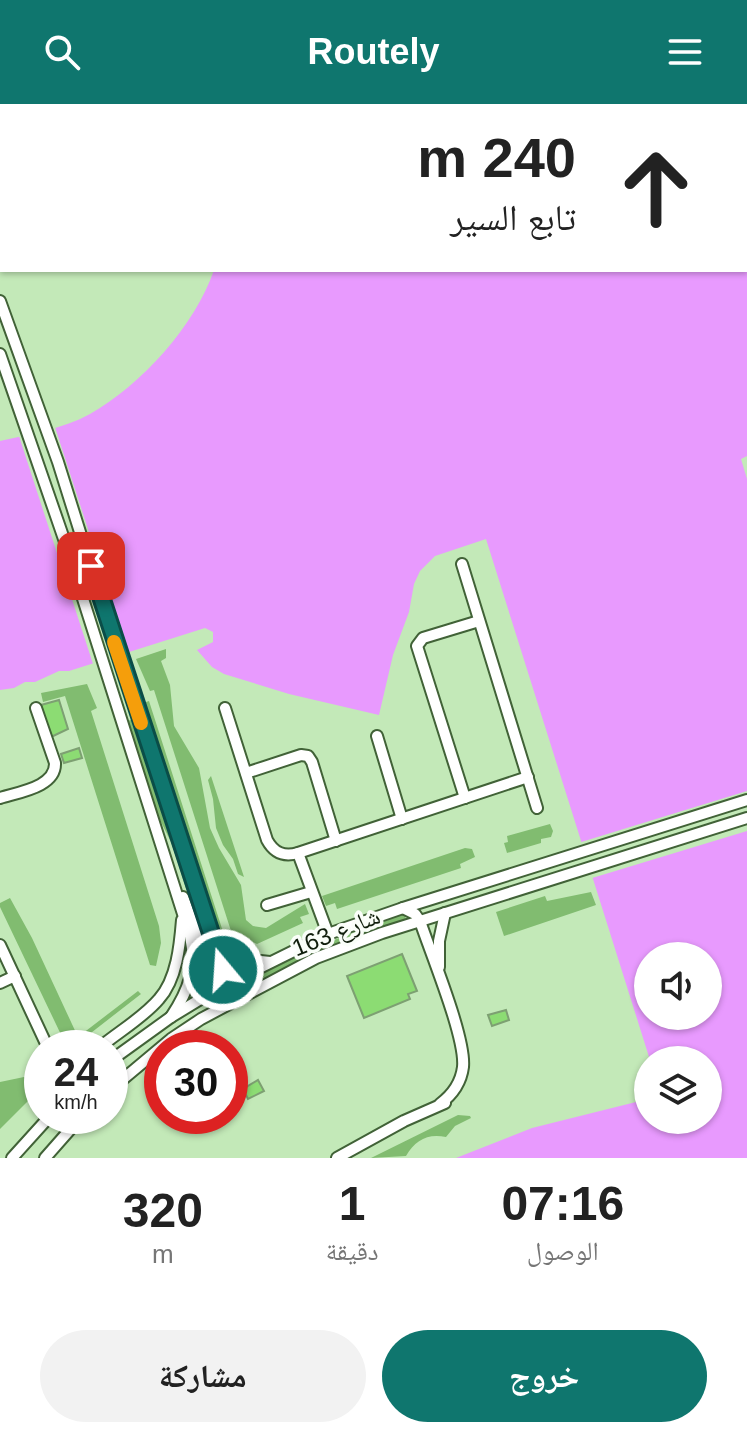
<!DOCTYPE html>
<html lang="ar">
<head>
<meta charset="utf-8">
<style>
	body { margin:0; font-family:Helvetica,"Noto Naskh Arabic",sans-serif; background:#f2f2f2; color:#222; direction:rtl; height:100vh; display:flex; flex-direction:column; font-size:30px; white-space:nowrap }
	* { box-sizing:border-box; margin:0 }
	p { font-size:26px; color:#767676 }
	.icon { flex:none; width:44px; height:44px; fill:none; stroke:currentColor; stroke-width:2; stroke-linecap:round; stroke-linejoin:round }
	.map { position:relative; height:1054px; overflow:hidden; direction:ltr }
	.details { display:flex; flex-direction:column; background:#fff; flex:1 }
	.details>* { flex:none }
	.hud { position:absolute; left:0px; top:0px; width:748px; height:168px; box-shadow:0 2px 6px #0004; direction:rtl; background:#fff; color:#222; overflow:hidden }
	.controls { position:absolute; left:634px; top:838px; display:grid; gap:16px }
	.controls a { display:grid; place-items:center; width:88px; height:88px; border-radius:50%; background:#fff; box-shadow:0 2px 6px #0004; font-size:40px }
	.speed { position:absolute; left:24px; top:926px; display:flex; gap:16px; font-size:40px; font-weight:700; text-align:center }
	.speed>* { display:grid; place-content:center; width:104px; height:104px; border-radius:50%; background:#fff; box-shadow:0 2px 6px #0004; line-height:1 }
	.speed small { font-size:20px; font-weight:400 }
	.speed .limit { border:12px solid #d22; background:#fff; color:#111 }
	.pin { position:absolute; display:grid; place-items:center; width:68px; height:68px; color:#fff; margin:-34px; border-radius:16px; box-shadow:0 4px 12px #0006 }
	.me { position:absolute; width:88px; margin:-44px; rotate:342deg; stroke-linejoin:round; filter:drop-shadow(0 0 6px #0008) }
	.turn { display:flex; align-items:center; gap:28px; height:168px; padding:0 40px; font-size:36px }
	.turn .icon { width:104px; height:104px; stroke-width:2.5 }
	.turn b { display:block; font-size:56px; line-height:68px }
	.eta { display:flex; justify-content:space-evenly; align-items:center; height:136px; text-align:center }
	.eta b { font-size:48px; font-weight:700; line-height:56px }
	.action { display:flex; gap:16px; margin-top:auto; padding:16px 40px }
	.action a { flex:1; height:92px; border-radius:48px; background:#0f766e; color:#fff; font-size:32px; font-weight:700; line-height:92px; text-align:center }
	.action a+a { background:#f2f2f2; color:#222 }
	header { display:flex; justify-content:space-between; align-items:center; height:104px; padding:0 40px; background:#0f766e; color:#fff; font-size:36px; font-weight:700 }
	.map>svg:first-child { display:block }
	.green { fill:#81bc70 }
	.water { fill:#e89afe; fill-rule:evenodd }
	.pier { fill:#c3e9b8 }
	.building { fill:#8cdc73; stroke:#7da072; stroke-width:2 }
	.lines { fill:none; stroke-linecap:round; stroke-linejoin:round }
	.minor-casing { stroke:#416237; stroke-width:14 }
	.minor { stroke:#fff; stroke-width:10 }
	.route-casing { stroke:#0a4d48; stroke-width:20 }
	.route { stroke:#0f766e; stroke-width:14 }
	.slow { stroke:#f59e0b; stroke-width:14 }
	.labels { text-anchor:middle; stroke-width:7; stroke-linejoin:round; paint-order:stroke }
	.street-label { font-size:24px; fill:#101e0c; stroke:#fafef9 }
</style>
</head>
<body>
<header><svg class="icon" aria-label="menu" viewBox="0 0 24 24"><path d="M4 6h16M4 12h16M4 18h16"/></svg>Routely<svg class="icon" aria-label="search" viewBox="0 0 24 24"><circle cx="10" cy="10" r="6"/><path d="M15 15l6 6"/></svg></header>
<div class="map">
<svg width="747" height="1054" viewBox="0 0 747 1054">
	<rect width="100%" height="100%" fill="#c3e9b8"/>
	<!-- green -->
	<g class="green">
		<path d="M 166,545 L 166,554 L 161,557 L 170,581 L 174,622 L 199,664 L 210,724 L 219,744 L 241,781 L 246,816 L 253,822 L 266,824 L 305,800 L 309,810 L 300,813 L 303,819 L 257,840 L 231,827 L 154,586 L 150,587 L 136,555 Z"/>
		<path d="M 87,580 L 97,604 L 91,607 L 159,822 L 161,839 L 156,862 L 150,861 L 65,592 L 43,598 L 41,589 Z"/>
		<path d="M 149,597 L 225,834 L 230,844 L 237,848 L 236,850 L 223,839 L 189,734 L 140,600 Z"/>
		<path d="M 134,615 L 216,868 L 213,868 L 171,738 L 158,712 L 127,617 Z"/>
		<path d="M 211,672 L 244,773 L 238,770 L 233,755 L 223,741 L 216,724 L 213,695 L 208,676 Z"/>
		<path d="M 550,720 L 553,727 L 551,733 L 541,735 L 541,739 L 507,749 L 504,739 L 508,738 L 507,732 Z"/>
		<path d="M 465,744 L 472,745 L 475,753 L 460,760 L 461,764 L 337,805 L 335,799 L 326,802 L 322,792 Z"/>
		<path d="M 591,788 L 596,801 L 504,832 L 496,808 L 545,792 L 547,797 Z"/>
		<path d="M 10,794 L 32,834 L 78,933 L 138,887 L 141,890 L 78,939 L 70,941 L 65,939 L 0,803 L 0,799 Z"/>
		<path d="M 404,810 L 406,815 L 314,848 L 246,889 L 240,884 L 242,879 L 288,857 L 288,853 Z"/>
		<path d="M 24,973 L 42,973 L 42,983 L 0,1025 L 0,978 Z"/>
		<path d="M 458,1011 L 470,1012 L 471,1014 L 455,1022 L 446,1033 C 428,1029 415,1036 406,1052 L 371,1054 Z"/>
	</g>
	<!-- water -->
	<path class="water" d="M 167,0 L 747,0 L 747,352 L 741,355 L 747,375 L 747,1054 L 456,1054 L 532,1024 L 644,996 L 648,1016 L 708,1016 L 708,956 L 650,956 L 486,435 L 435,452 L 420,467 L 414,480 L 409,508 L 393,551 L 379,611 L 289,590 L 224,570 L 212,563 L 197,546 L 213,538 L 213,528 L 205,524 L 69,567 L 59,567 L 35,578 L 25,578 L 14,584 L 0,586 L 0,337 C 30,330 63,325 90,310 C 141,281 195,222 214,166 L 746,166 L 746,2 L 167,2 ZM 648,852 L 708,852 L 708,912 L 648,912 Z"/>
	<!-- pier -->
	<g class="pier">
		<path d="M 54,320 L 129,552 L 94,563 L 18,329 Z"/>
		<path d="M 747,687 L 747,727 L 589,775 L 578,739 Z"/>
	</g>
	<!-- building -->
	<g class="building">
		<path d="M 59,596 L 68,625 L 51,633 L 41,601 Z"/>
		<path d="M 79,644 L 82,654 L 64,659 L 61,650 Z"/>
		<path d="M 402,850 L 417,887 L 408,890 L 410,895 L 364,914 L 347,872 Z"/>
		<path d="M 506,906 L 509,916 L 492,922 L 488,911 Z"/>
		<path d="M 258,976 L 264,987 L 248,995 L 243,985 Z"/>
	</g>
	<g class="lines">
		<!-- minor casing -->
		<g class="minor-casing">
			<g id="minor">
				<path d="M 0,88 L 2,87"/>
				<path d="M 0,104 L 2,104"/>
				<path d="M 0,197 L 58,358 L 122,562 L 230,883 L 231,898"/>
				<path d="M 0,250 L 65,438 L 190,832 C 197,864 189,886 171,913"/>
				<path d="M 462,460 L 537,704"/>
				<path d="M 225,604 L 267,736 C 274,749 284,753 298,749 L 528,673"/>
				<path d="M 377,632 L 402,715"/>
				<path d="M 246,669 L 301,651 L 308,652 L 312,658 L 336,737"/>
				<path d="M 0,694 C 19,688 56,683 55,659 L 36,604"/>
				<path d="M 465,694 L 417,542 L 423,534 L 479,517"/>
				<path d="M 298,749 L 328,830"/>
				<path d="M 183,793 L 217,885 L 231,898"/>
				<path d="M 267,801 L 311,788"/>
				<path d="M 403,804 L 415,810 L 420,817 C 431,850 466,934 463,963 C 461,979 452,991 440,1000"/>
				<path d="M 0,841 L 48,944"/>
				<path d="M 217,844 L 233,854 L 270,858"/>
				<path d="M 439,863 L 439,837 L 445,809"/>
				<path d="M 0,879 L 15,872"/>
				<path d="M 99,944 C 118,928 143,914 159,895 C 177,875 180,841 182,816"/>
				<path d="M 110,957 L 171,913 L 217,885 L 328,830 L 403,804 L 747,696"/>
				<path d="M 110,986 L 171,935 L 201,915 L 316,854 L 382,829 L 747,714"/>
				<path d="M 12,1054 L 50,1012"/>
				<path d="M 45,1054 L 82,1012"/>
				<path d="M 337,1054 L 404,1017 L 445,999"/>
			</g>
		</g>
		<!-- minor -->
		<use href="#minor" class="minor"/>
	</g>
	<g class="lines">
		<!-- route casing -->
		<g class="route-casing">
			<path id="route" d="M 91,462 L 223,866"/>
		</g>
		<!-- route -->
		<use href="#route" class="route"/>
		<!-- slow -->
		<path class="slow" d="M 114,538 L 141,619"/>
	</g>
	<g class="labels">
		<!-- street labels -->
		<g class="street-label">
			<text transform="translate(336 828) rotate(-22)" y="8">شارع 163</text>
		</g>
	</g>
</svg>
<div class="controls">
<a><svg class="icon" aria-label="sound" viewBox="0 0 24 24"><path d="M4 9h4l5-4v14l-5-4H4zM17 9q2 3 0 6"/></svg></a>
<a><svg class="icon" aria-label="layers" viewBox="0 0 24 24"><path d="M12 4l9 5-9 5-9-5zM3 14l9 5 9-5"/></svg></a>
</div>
<div class="speed"><div>24<small>km/h</small></div><div class="limit">30</div></div>
<div class="pin" style="left:91px;top:462px;background:#d93025"><svg class="icon" aria-label="arrive" viewBox="0 0 24 24"><path d="M6 21V4h12l-3 4 3 4H6"/></svg></div>
<svg class="me" style="left:223px;top:866px" viewBox="-20 -20 40 40"><circle r="17" fill="#0f766e" stroke="#fff" stroke-width="3"/><path d="M0-11L8 9 0 5-8 9z" fill="#fff"/></svg>
<div class="hud">
<div class="turn"><svg class="icon" aria-label="ahead" viewBox="0 0 24 24"><path d="M12 20V5M6 11l6-6 6 6"/></svg><div><b>240 m</b>تابع السير</div></div>
</div>
</div>
<section class="details">
<div class="eta">
<div><b>07:16</b><p>الوصول</p></div>
<div><b>1</b><p>دقيقة</p></div>
<div><b>320</b><p>m</p></div>
</div>
<div class="action"><a>خروج</a><a>مشاركة</a></div>
</section>
</body>
</html>
